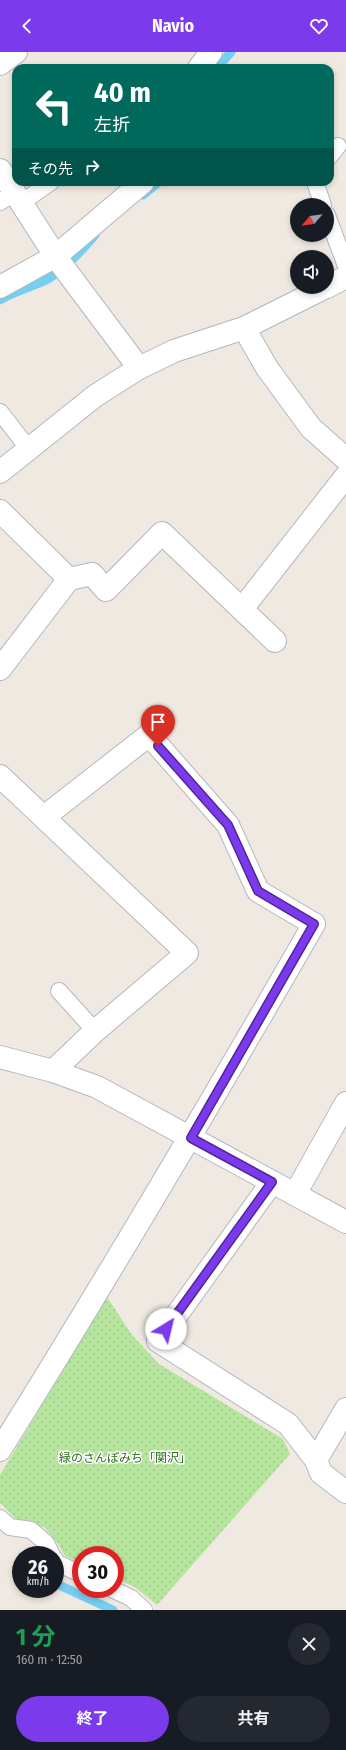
<!DOCTYPE html>
<html lang="ja">
<head>
<meta charset="utf-8">
<style>
	body { margin:0; font-family:"Fira Sans Condensed","Noto Sans JP",sans-serif; background:#242831; color:#f1f3f6; height:100vh; display:flex; flex-direction:column; font-size:15px; white-space:nowrap }
	* { box-sizing:border-box; margin:0 }
	p { font-size:13px; color:#9ea1a6 }
	.icon { flex:none; width:22px; height:22px; fill:none; stroke:currentColor; stroke-width:2; stroke-linecap:round; stroke-linejoin:round }
	.map { position:relative; height:1558px; overflow:hidden }
	.side { display:flex; flex-direction:column; background:#171b24; flex:1 }
	.side>* { flex:none }
	.hud { position:absolute; left:12px; top:12px; width:322px; height:122px; border-radius:12px; box-shadow:0 2px 6px #0003; background:#00695c; color:#fff; overflow:hidden }
	.needle { width:26px; rotate:242deg }
	.tools { position:absolute; left:290px; top:146px; display:grid; gap:8px }
	.tools a { display:grid; place-items:center; width:44px; height:44px; border-radius:50%; background:#171b24; box-shadow:0 2px 6px #0003; font-size:20px }
	.speed { position:absolute; left:12px; top:1494px; display:flex; gap:8px; font-size:20px; font-weight:700; text-align:center }
	.speed>* { display:grid; place-content:center; width:52px; height:52px; border-radius:50%; background:#171b24; box-shadow:0 2px 6px #0003; line-height:1 }
	.speed small { font-size:10px; font-weight:400 }
	.speed .limit { border:6px solid #d22; background:#fff; color:#111 }
	.pin { position:absolute; display:grid; place-items:center; width:34px; height:34px; color:#fff; margin:-41px -17px; border-radius:50% 50% 50% 0; rotate:-45deg; box-shadow:0 0 4px #0007 }
	.pin .icon { rotate:45deg }
	.me { position:absolute; width:44px; margin:-22px; rotate:36deg; stroke-linejoin:round; filter:drop-shadow(0 0 3px #0008) }
	.turn { display:flex; align-items:center; gap:14px; height:84px; padding:0 16px; font-size:18px }
	.turn .icon { width:52px; height:52px; stroke-width:2.5 }
	.turn b { display:block; font-size:28px; line-height:34px }
	.then { display:flex; align-items:center; height:38px; padding:0 16px; background:#0003; gap:8px; font-size:15px }
	.round { display:grid; place-items:center; flex:none; width:42px; height:42px; border-radius:21px; background:#242831 }
	.head { display:flex; align-items:center; justify-content:space-between; height:68px; padding:0 16px }
	h1 { font-size:24px; font-weight:700; line-height:30px; color:#1e9e55 }
	.action { display:flex; gap:8px; margin-top:auto; padding:8px 16px }
	.action a { flex:1; height:46px; border-radius:24px; background:#7c3aed; color:#fff; font-size:16px; font-weight:700; line-height:46px; text-align:center }
	.action a+a { background:#242831; color:#f1f3f6 }
	header { display:flex; justify-content:space-between; align-items:center; height:52px; padding:0 16px; background:#7c3aed; color:#fff; font-size:18px; font-weight:700 }
	.map>svg:first-child { display:block }
	.park { fill:url(#park-dots) }
	.lines { fill:none; stroke-linecap:round; stroke-linejoin:round }
	.stream { stroke:#75cff0; stroke-width:9 }
	.lane-casing { stroke:#b4b7c1; stroke-width:18 }
	.street-casing { stroke:#b4b7c1; stroke-width:24 }
	.lane { stroke:#fff; stroke-width:16 }
	.street { stroke:#fff; stroke-width:22 }
	.route-casing { stroke:#51269a; stroke-width:10 }
	.route { stroke:#7c3aed; stroke-width:7 }
	.labels { text-anchor:middle; stroke-width:3; stroke-linejoin:round; paint-order:stroke }
	.park-label { font-size:12px; fill:#2c6e1b; stroke:#fff }
</style>
</head>
<body>
<header><svg class="icon" aria-label="back" viewBox="0 0 24 24"><path d="M15 5l-7 7 7 7"/></svg>Navio<svg class="icon" aria-label="heart" viewBox="0 0 24 24"><path d="M12 20l-8-8c-3-5 5-10 8-4 3-6 11-1 8 4z"/></svg></header>
<div class="map">
<svg width="346" height="1558" viewBox="0 0 346 1558">
	<defs>
		<pattern id="park-dots" width="8" height="8" patternUnits="userSpaceOnUse"><rect width="8" height="8" fill="#b6e59e"/><path d="M2 2h.1M6 6h.1" fill="none" stroke="#9dc588" stroke-width="1.8" stroke-linecap="round"/></pattern>
	</defs>
	<rect width="100%" height="100%" fill="#efe9e1"/>
	<!-- park -->
	<path class="park" d="M 107,1245 L 132,1283 L 159,1312 L 283,1387 L 290,1402 L 157,1553 L 135,1535 L 115,1526 L 115,1503 L 81,1503 L 81,1511 L 65,1504 L 57,1490 L 44,1475 L 15,1466 L 0,1451 L 0,1423 Z"/>
	<g class="lines">
		<!-- stream -->
		<g class="stream">
			<path d="M 217,16 L 231,0"/>
			<path d="M 143,143 L 159,130"/>
			<path d="M 0,248 C 15,239 32,235 48,227 C 66,216 81,199 95,183"/>
			<path d="M 59,1533 L 113,1558"/>
		</g>
		<!-- lane casing -->
		<g class="lane-casing">
			<g id="lane">
				<path d="M 330,104 L 338,94"/>
				<path d="M 315,130 L 323,153"/>
				<path d="M 0,150 L 14,141"/>
				<path d="M 21,151 L 51,130"/>
				<path d="M 327,163 L 346,214"/>
				<path d="M 0,360 L 28,396"/>
				<path d="M 59,939 L 95,979"/>
				<path d="M 0,1466 L 10,1475 L 31,1478 L 46,1491 L 52,1503"/>
				<path d="M 55,1507 L 57,1511 L 81,1522"/>
				<path d="M 112,1537 L 131,1546 L 144,1558"/>
			</g>
		</g>
		<!-- street casing -->
		<g class="street-casing">
			<g id="street">
				<path d="M 0,12 L 16,0"/>
				<path d="M 199,16 L 211,0"/>
				<path d="M 0,118 L 58,208 L 139,316"/>
				<path d="M 0,235 L 56,204 L 143,130"/>
				<path d="M 327,235 L 346,225"/>
				<path d="M 244,276 L 267,316 L 311,376 L 346,407"/>
				<path d="M 0,420 L 95,344 L 139,316 L 174,299 L 244,276 L 326,235"/>
				<path d="M 0,459 L 69,527 L 0,617"/>
				<path d="M 69,527 L 92,522 L 106,538 L 162,481 L 275,589"/>
				<path d="M 242,557 L 346,424"/>
				<path d="M 0,724 L 187,901 L 95,979 L 53,1019"/>
				<path d="M 0,1005 L 53,1019 L 97,1035 L 346,1170"/>
				<path d="M 272,1130 L 158,1289 L 288,1372 L 316,1408"/>
				<path d="M 295,1142 L 346,1051"/>
				<path d="M 346,1357 L 316,1408 L 321,1421 L 346,1440"/>
				<path d="M 0,1398 C 108,1225 212,1049 314,872 L 258,839 L 228,773 L 149,683 L 44,765"/>
			</g>
		</g>
		<!-- lane -->
		<use href="#lane" class="lane"/>
		<!-- street -->
		<use href="#street" class="street"/>
	</g>
	<g class="lines">
		<!-- route casing -->
		<g class="route-casing">
			<path id="route" d="M 158,694 L 228,773 L 258,839 L 314,872 L 191,1086 L 272,1130 L 166,1277"/>
		</g>
		<!-- route -->
		<use href="#route" class="route"/>
	</g>
	<g class="labels">
		<!-- park labels -->
		<g class="park-label">
			<text x="125" y="1410">緑のさんぽみち「関沢」</text>
		</g>
	</g>
</svg>
<div class="tools">
<a><svg class="needle" viewBox="-14 -14 28 28"><path d="M0-13l5 13h-10z" fill="#e53935"/><path d="M0 13l5-13h-10z" fill="#9ea1a6"/></svg></a>
<a><svg class="icon" aria-label="sound" viewBox="0 0 24 24"><path d="M4 9h4l5-4v14l-5-4H4zM17 9q2 3 0 6"/></svg></a>
</div>
<div class="speed"><div>26<small>km/h</small></div><div class="limit">30</div></div>
<div class="pin" style="left:158px;top:694px;background:#d93025"><svg class="icon" aria-label="arrive" viewBox="0 0 24 24"><path d="M6 21V4h12l-3 4 3 4H6"/></svg></div>
<svg class="me" style="left:166px;top:1277px" viewBox="-20 -20 40 40"><circle r="19" fill="#fff"/><path d="M0-13L10 11 0 6-10 11z" fill="#7c3aed"/></svg>
<div class="hud">
<div class="turn"><svg class="icon" aria-label="left" viewBox="0 0 24 24"><path d="M17 20v-9H6M10 6l-5 5 5 5"/></svg><div><b>40 m</b>左折</div></div>
<div class="then">その先<svg class="icon" aria-label="right" viewBox="0 0 24 24"><path d="M7 20v-9h11M14 6l5 5-5 5"/></svg></div>
</div>
</div>
<section class="side">
<div class="head"><div><h1>1 分</h1><p>160 m · 12:50</p></div><a class="round"><svg class="icon" aria-label="close" viewBox="0 0 24 24"><path d="M6 6l12 12M18 6L6 18"/></svg></a></div>
<div class="action"><a>終了</a><a>共有</a></div>
</section>
</body>
</html>
